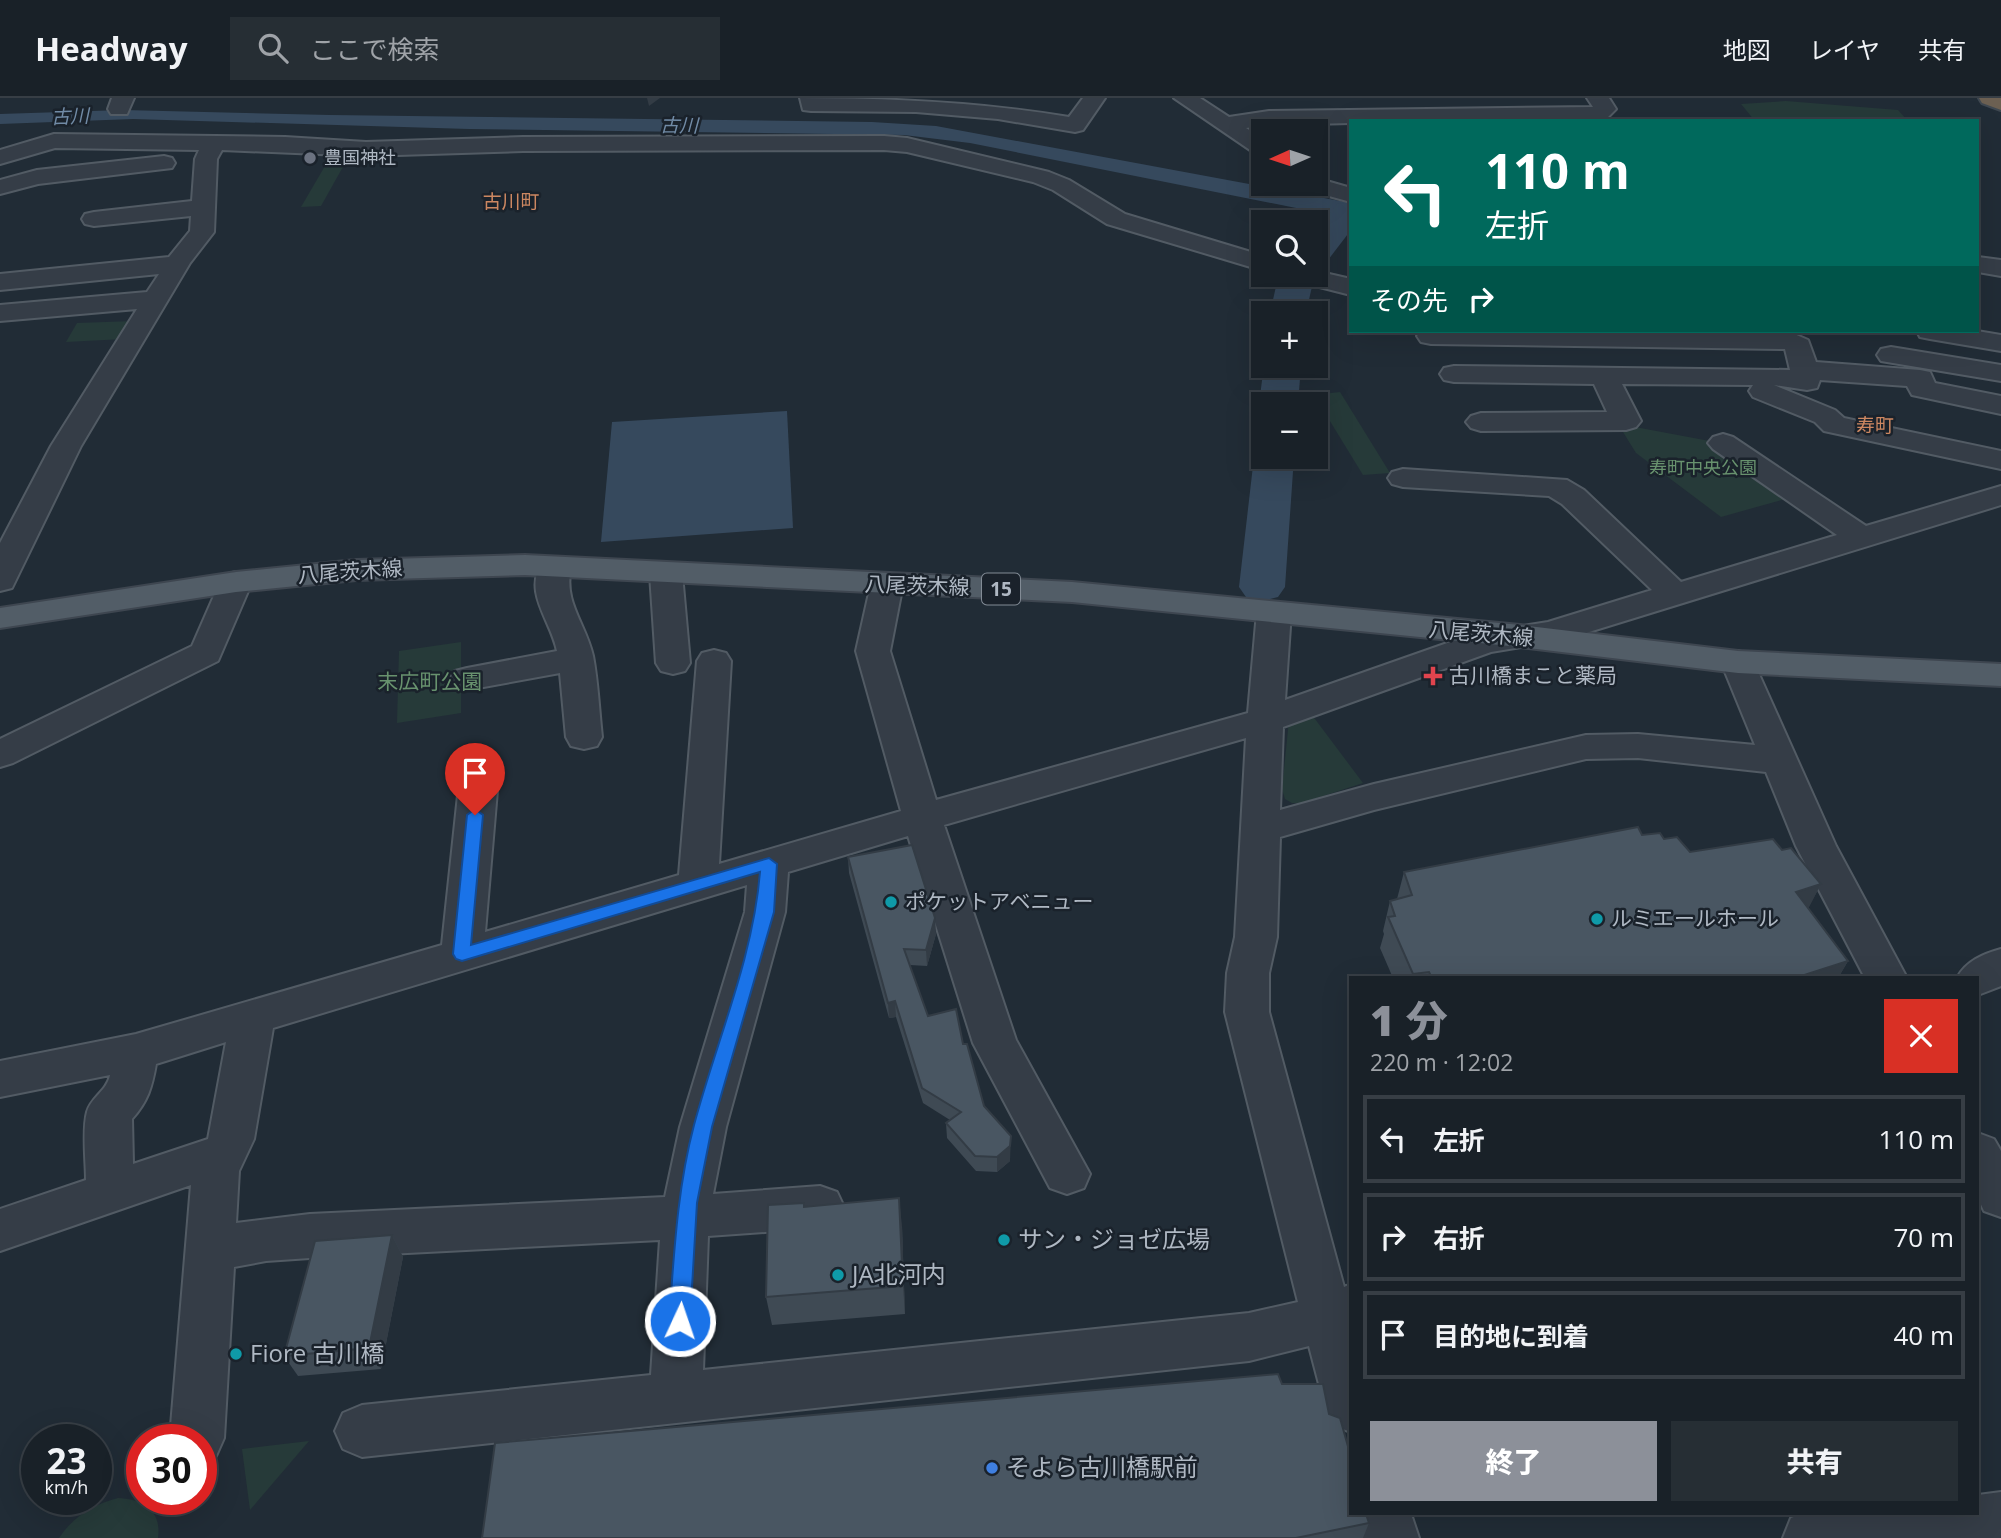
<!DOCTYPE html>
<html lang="ja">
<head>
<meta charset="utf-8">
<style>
	body { margin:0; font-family:"Open Sans","Noto Sans JP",sans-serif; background:#262e34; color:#f1f3f6; height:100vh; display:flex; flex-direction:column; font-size:26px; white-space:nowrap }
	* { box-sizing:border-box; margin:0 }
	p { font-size:23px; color:#9fa3a8 }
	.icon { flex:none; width:38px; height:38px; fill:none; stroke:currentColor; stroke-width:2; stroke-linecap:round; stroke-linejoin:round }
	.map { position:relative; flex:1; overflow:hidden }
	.panel { position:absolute; left:1349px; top:878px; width:630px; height:539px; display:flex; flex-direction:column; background:#192128; border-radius:0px; box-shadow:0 7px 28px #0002,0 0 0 2px #373e45 }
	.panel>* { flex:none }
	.banner { position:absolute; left:1349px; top:21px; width:630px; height:214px; border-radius:0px; box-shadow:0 7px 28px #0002,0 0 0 2px #373e45; background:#00695c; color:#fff; overflow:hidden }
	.needle { width:46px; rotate:267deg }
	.controls { position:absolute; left:1251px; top:21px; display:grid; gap:14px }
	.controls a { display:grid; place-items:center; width:77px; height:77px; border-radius:0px; background:#192128; box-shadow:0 7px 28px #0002,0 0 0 2px #373e45; font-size:35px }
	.speed { position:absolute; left:21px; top:1326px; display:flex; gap:14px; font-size:35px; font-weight:700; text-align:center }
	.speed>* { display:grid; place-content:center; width:91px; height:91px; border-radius:50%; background:#192128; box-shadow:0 7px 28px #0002,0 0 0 2px #373e45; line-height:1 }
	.speed small { font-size:18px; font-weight:400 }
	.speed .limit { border:10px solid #d22; background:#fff; color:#111 }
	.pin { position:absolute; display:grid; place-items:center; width:60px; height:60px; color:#fff; margin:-72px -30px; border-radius:50% 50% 50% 0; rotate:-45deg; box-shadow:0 0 7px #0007 }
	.pin .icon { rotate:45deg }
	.me { position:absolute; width:77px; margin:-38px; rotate:3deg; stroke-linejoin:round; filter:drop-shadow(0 0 5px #0008) }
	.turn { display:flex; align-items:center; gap:24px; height:147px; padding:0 21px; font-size:32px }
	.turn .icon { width:91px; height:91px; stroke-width:2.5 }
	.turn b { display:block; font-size:49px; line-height:60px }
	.then { display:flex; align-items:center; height:66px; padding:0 21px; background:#0003; gap:14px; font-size:26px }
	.round { display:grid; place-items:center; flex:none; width:74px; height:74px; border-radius:0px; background:#262e34 }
	.summary { display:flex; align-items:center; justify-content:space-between; height:119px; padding:0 21px }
	h1 { font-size:42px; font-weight:800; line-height:52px; color:#8c9099 }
	.cta { display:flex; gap:14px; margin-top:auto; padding:14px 21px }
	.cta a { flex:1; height:80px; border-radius:0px; background:#8c9099; color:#fff; font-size:28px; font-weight:800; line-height:80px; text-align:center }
	.cta a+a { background:#262e34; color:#f1f3f6 }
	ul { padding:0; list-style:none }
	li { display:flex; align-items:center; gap:21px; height:88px; margin:0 14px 10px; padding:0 7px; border:4px solid #373e45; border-radius:0px }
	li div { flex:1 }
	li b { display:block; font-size:26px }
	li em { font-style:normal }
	header { display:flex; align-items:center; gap:42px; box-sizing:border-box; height:98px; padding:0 35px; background:#192128; border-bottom:2px solid #373e45 }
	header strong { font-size:33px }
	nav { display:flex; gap:38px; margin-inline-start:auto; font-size:24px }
	.search { width:490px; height:63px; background:#262e34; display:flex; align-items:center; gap:18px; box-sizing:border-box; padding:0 24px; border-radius:0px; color:#9fa3a8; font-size:26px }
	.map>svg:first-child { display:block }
	.green { fill:#263a39 }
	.water { fill:#36495d }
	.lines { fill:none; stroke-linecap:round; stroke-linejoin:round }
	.river { fill:#36495d; fill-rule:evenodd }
	.minor-casing { stroke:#525b64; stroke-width:4 }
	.major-casing { stroke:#3e4650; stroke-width:4 }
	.highway-casing { stroke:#3f4851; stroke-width:4 }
	.minor { fill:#353d47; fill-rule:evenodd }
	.major { fill:#525d67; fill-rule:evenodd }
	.highway { fill:#6c6052; fill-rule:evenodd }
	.wall { fill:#3f4a54 }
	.shaded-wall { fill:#333c45 }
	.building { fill:#495662; stroke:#333c45; stroke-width:2 }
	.route { fill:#1a73e8; stroke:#114b97; stroke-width:2 }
	.worship-dot { fill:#6b7280; stroke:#1a222b; stroke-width:2.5 }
	.health-dot { fill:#e0444e; stroke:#1a222b; stroke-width:2.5 }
	.culture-dot { fill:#0f9aa8; stroke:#1a222b; stroke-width:2.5 }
	.shop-dot { fill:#3f7fe0; stroke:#1a222b; stroke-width:2.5 }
	.labels { text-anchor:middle; stroke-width:5; stroke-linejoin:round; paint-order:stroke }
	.far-poi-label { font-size:18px; fill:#afb8c3; stroke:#1a222b; text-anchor:start }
	.far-park-label { font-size:18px; fill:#68926e; stroke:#1a222b }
	.far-water-label { font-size:19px; font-style:italic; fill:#718ba6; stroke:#1a222b }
	.far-neighbourhood-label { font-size:19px; fill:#cc8761; stroke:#1a222b }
	.shield { fill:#1a222b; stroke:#828b95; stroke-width:2 }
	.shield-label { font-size:19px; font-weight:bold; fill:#afb8c3 }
	.street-label { font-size:21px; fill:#afb8c3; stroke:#1a222b }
	.poi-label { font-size:21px; fill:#afb8c3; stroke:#1a222b; text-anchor:start }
	.park-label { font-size:21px; fill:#68926e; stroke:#1a222b }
	.near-poi-label { font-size:24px; fill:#afb8c3; stroke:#1a222b; text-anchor:start }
</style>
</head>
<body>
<header>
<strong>Headway</strong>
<div class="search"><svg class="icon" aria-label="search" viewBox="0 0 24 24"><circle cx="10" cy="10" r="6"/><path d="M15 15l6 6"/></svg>ここで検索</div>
<nav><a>地図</a><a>レイヤ</a><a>共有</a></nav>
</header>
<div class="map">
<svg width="2001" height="1440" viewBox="0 0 2001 1440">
	<rect width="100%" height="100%" fill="#212c36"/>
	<!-- green -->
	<g class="green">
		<path d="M 1786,3 L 1898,12 L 1908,23 L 1755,23 L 1741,6 Z"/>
		<path d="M 344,67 L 321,108 L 301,109 L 325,68 Z"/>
		<path d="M 134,223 L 124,241 L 66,244 L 77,225 Z"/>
		<path d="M 1340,294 L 1390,375 L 1363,377 L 1314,297 Z"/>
		<path d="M 1635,329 L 1715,344 L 1785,401 L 1721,419 L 1636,355 L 1623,334 Z"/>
		<path d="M 461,544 L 461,615 L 397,625 L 399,553 Z"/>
		<path d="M 1309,613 L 1363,685 L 1302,705 L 1292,705 L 1285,701 L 1282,691 L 1289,622 Z"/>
		<path d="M 309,1343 L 250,1412 L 242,1351 Z"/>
		<path d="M 118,1400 C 142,1401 162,1412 158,1440 L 59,1440 C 74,1418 92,1407 118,1400 Z"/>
	</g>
	<!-- water -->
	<g class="water">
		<path d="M 123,12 L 330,17 L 872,24 L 936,28 L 1351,105 L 1351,121 L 970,45 L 904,37 L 469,31 L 133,21 L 0,26 L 0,16 Z"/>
		<path d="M 787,313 L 793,430 L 601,444 L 612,324 Z"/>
	</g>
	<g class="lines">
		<!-- river -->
		<g class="river">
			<path d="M 1351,104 L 1351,132 L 1328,162 L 1316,165 L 1316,133 L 1337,106 Z"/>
			<path d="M 1282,177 L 1308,177 L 1313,184 L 1306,215 L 1270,215 L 1277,184 Z"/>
			<path d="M 1264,267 L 1301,268 L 1298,306 L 1264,306 L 1264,312 L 1259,306 Z"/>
			<path d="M 1264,349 L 1264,359 L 1294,359 L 1285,489 L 1278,499 L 1262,503 L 1246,499 L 1239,489 L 1254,359 Z"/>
		</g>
		<!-- minor casing -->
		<g class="minor-casing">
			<g id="minor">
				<path d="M 112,0 L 134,0 L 127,16 L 111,16 L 108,11 Z"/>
				<path d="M 800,0 C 890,0 980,4 1069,19 L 1083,0 L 1105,0 L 1083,32 L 1075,34 L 998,21 L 916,14 L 811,13 L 803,12 Z"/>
				<path d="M 1174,0 L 1200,0 L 1229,19 L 1269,13 L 1593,9 L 1587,0 L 1609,0 L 1616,11 L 1607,20 L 1599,22 L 1351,23 L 1351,25 L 1269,27 L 1246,30 L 1264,41 L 1264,58 L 1256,56 Z"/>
				<path d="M 54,36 L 285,39 L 366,44 L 523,39 L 884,38 L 907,40 L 1049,74 L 1069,82 L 1125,116 L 1264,158 L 1264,173 L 1107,126 L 1053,92 L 1033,84 L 907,54 L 884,52 L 523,53 L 366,58 L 222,52 L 217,61 L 214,134 L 190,165 L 81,348 L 12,490 L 0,493 L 0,445 L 51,348 L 137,211 L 0,223 L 0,207 L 147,194 L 159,176 L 0,192 L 0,176 L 169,159 L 190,133 L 191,118 L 94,128 L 85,126 L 82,121 L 85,116 L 94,114 L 192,103 L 195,61 L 199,52 L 55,50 L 0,66 L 0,52 Z"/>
				<path d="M 164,58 L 172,60 L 175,65 L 172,70 L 38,86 L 0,96 L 0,82 L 37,72 Z"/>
				<path d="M 1316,80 L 1351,90 L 1351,104 L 1303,91 L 1299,86 L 1316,86 Z"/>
				<path d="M 1978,159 L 2001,162 L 2001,178 L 1978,174 Z"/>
				<path d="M 1316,173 L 1351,181 L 1351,197 L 1292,182 L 1288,177 L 1316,177 Z"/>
				<path d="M 1421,233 L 1792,235 L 1808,242 L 1816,264 L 1920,272 L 1930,274 L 1935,285 L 2001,298 L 2001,316 L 1912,297 L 1907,288 L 1820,282 L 1817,290 L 1807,292 L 1774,287 L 1835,312 L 1844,320 L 2001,353 L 2001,371 L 1824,333 L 1815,324 L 1753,299 L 1749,293 L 1753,287 L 1622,286 L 1641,323 L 1636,329 L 1626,332 L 1481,333 L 1471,330 L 1466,324 L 1471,318 L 1481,315 L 1607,314 L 1594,286 L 1454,284 L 1444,282 L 1440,276 L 1444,270 L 1454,268 L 1790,272 L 1785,251 L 1431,246 L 1421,244 L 1417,238 Z"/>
				<path d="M 1917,233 L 1977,233 L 2001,237 L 2001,253 L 1930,241 L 1920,239 Z"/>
				<path d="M 1891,249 L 2001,267 L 2001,283 L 1881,263 L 1877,257 L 1881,251 Z"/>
				<path d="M 1723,336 L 1733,339 L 1866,428 L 2001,388 L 2001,407 L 1563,542 L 1491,554 L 1283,629 L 1280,712 L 1374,686 L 1586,637 L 1638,636 L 1755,647 L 1721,564 L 1726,556 L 1738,553 L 1750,556 L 1836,748 L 1907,880 L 1865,880 L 1796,748 L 1766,674 L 1638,660 L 1586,661 L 1374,712 L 1280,739 L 1277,839 L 1269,875 L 1269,914 L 1344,1189 L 1351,1186 L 1351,1334 L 1332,1327 L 1325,1309 L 1309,1248 L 1249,1263 L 362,1359 L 343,1351 L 335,1333 L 343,1315 L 362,1307 L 651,1277 L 660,1142 L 310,1160 L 266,1163 L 234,1169 L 224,1340 L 216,1358 L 201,1364 L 201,1342 L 171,1342 L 170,1340 L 191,1087 L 0,1153 L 0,1111 L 86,1082 C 86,1063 82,1032 87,1014 C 91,999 107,993 110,977 L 0,999 L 0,963 L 136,936 L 442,847 L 461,669 L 467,660 L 480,656 L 493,660 L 499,669 L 485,834 L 679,777 L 697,563 L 702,555 L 714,552 L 726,555 L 731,563 L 719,766 L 901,713 L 856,553 L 871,486 L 875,479 L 887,476 L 899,479 L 903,486 L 890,553 L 936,702 L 1248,615 L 1257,514 L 1262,507 L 1274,504 L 1286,507 L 1291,514 L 1285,602 L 1473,536 L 1548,524 L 1652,492 L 1562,406 L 1549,398 L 1403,389 L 1392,386 L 1388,380 L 1392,374 L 1403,371 L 1567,382 L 1584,392 L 1681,484 L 1837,437 L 1713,351 L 1708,345 L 1713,339 ZM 1246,640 L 1235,839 L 1227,875 L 1225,914 L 1298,1204 L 1249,1215 L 703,1272 L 708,1138 L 820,1130 L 837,1124 L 844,1109 L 837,1094 L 820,1088 L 713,1096 L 726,1029 L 785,814 L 788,774 L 908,738 L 973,945 L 1050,1090 L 1067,1096 L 1084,1090 L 1090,1076 L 1016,942 L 944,727 ZM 747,787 L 745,814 L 680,1029 L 665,1099 L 310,1116 L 236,1125 L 239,1073 L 254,1041 L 273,930 ZM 226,944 L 208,1041 L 133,1066 L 132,1021 C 148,1003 152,989 156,966 Z"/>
				<path d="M 555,460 L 567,463 L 571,470 C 563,504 586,526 593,558 C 598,584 599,612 602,639 L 597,648 L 584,651 L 571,648 L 566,639 L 560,575 L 467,592 L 455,589 L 449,581 L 455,573 L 467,570 L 557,553 C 551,522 522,494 543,463 Z"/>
				<path d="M 666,466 L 678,469 L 682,476 L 690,565 L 685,573 L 673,576 L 661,573 L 656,565 L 650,476 L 654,469 Z"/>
				<path d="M 236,474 L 248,477 L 252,484 L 218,563 L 13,665 L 0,669 L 0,641 L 192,548 L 220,484 L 224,477 Z"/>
				<path d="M 2001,851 L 2001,888 L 1978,897 L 1978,880 L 1957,880 C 1966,863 1983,856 2001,851 Z"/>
				<path d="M 1978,1035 L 1994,1041 L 2001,1053 L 2001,1119 L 1984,1113 L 1978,1100 Z"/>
				<path d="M 2001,1394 L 2001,1440 L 1783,1440 L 1791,1420 L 1802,1416 L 1978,1416 L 1978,1397 Z"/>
				<path d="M 1356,1416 L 1411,1416 L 1419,1440 L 1363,1440 Z"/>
			</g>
		</g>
		<!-- major casing -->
		<g class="major-casing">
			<path id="major" d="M 525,457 L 1072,484 L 1520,527 L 1738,553 L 2001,566 L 2001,588 L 1738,575 L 1520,549 L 1072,504 L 525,477 L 356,482 L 236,494 L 0,530 L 0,510 L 236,474 L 356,462 Z"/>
		</g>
		<!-- highway casing -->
		<g class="highway-casing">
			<path id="highway" d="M 1979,0 L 2001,0 L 2001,12 L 1982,5 Z"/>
		</g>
		<!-- minor -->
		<use href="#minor" class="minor"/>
		<!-- major -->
		<use href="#major" class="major"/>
		<!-- highway -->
		<use href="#highway" class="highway"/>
	</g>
	<!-- wall -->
	<g class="wall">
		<path d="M 1642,737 L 1664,741 L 1690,754 L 1782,752 L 1821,786 L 1808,810 L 1848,863 L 1838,880 L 1393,880 L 1380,850 L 1384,836 L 1383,833 L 1390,803 L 1397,801 L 1404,774 Z"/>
		<path d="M 848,759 L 936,836 L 927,868 L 910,867 L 928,918 L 963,946 L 984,1008 L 1010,1063 L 997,1074 L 976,1073 L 947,1040 L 946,1025 L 950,1022 L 923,1005 L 896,919 L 889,920 L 849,775 Z"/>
		<path d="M 804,1109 L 902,1128 L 905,1216 L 772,1227 L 766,1199 Z"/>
		<path d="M 392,1137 L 403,1159 L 381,1271 L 298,1278 L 284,1258 Z"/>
		<path d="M 1282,1286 L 1329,1316 L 1369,1425 L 1363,1440 L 482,1440 Z"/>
	</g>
	<!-- shaded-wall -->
	<g class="shaded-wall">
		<path d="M 647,0 L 660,0 L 649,8 Z"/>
		<path d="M 1821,786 L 1805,817 L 1796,794 Z"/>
		<path d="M 935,820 L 936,836 L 927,868 L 926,852 Z"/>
		<path d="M 1848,863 L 1838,880 L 1795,880 Z"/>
		<path d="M 895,903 L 896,919 L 889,920 L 888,905 Z"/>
		<path d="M 1011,1038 L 1010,1063 L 997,1074 L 997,1059 Z"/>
		<path d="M 899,1100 L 902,1128 L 905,1216 L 903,1188 Z"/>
		<path d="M 392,1137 L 403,1159 L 381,1271 L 369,1250 Z"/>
	</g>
	<!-- building -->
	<g class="building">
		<path d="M 1638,729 L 1642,737 L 1660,735 L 1664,741 L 1677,739 L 1690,754 L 1773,741 L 1782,752 L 1791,750 L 1821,786 L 1796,794 L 1848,863 L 1795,880 L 1432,880 L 1429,874 L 1413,876 L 1388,819 L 1395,818 L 1390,803 L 1412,797 L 1404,774 Z"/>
		<path d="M 912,747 L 935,820 L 926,852 L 904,851 L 928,918 L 956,911 L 963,946 L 967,946 L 984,1008 L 1011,1038 L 1010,1048 L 997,1059 L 975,1058 L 946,1025 L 961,1014 L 922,990 L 895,903 L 888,905 L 848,759 Z"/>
		<path d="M 899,1100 L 903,1188 L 766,1199 L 768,1107 L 804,1105 L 804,1109 Z"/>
		<path d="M 392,1137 L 369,1250 L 284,1258 L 315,1143 Z"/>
		<path d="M 1278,1276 L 1282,1286 L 1323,1286 L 1329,1316 L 1340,1320 L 1351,1359 L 1351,1416 L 1366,1416 L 1369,1425 L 1296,1440 L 482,1440 L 495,1345 Z"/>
	</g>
	<!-- route -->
	<path class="route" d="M 475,711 L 483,717 L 471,847 L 769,760 L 777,766 L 774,814 L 712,1029 L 697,1105 L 690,1223 L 687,1230 L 680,1232 L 673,1230 L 669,1223 C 674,1157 677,1091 694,1027 C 716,944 753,861 760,774 L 462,863 L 456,861 L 453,856 L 467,717 Z"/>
	<!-- markers -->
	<circle class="worship-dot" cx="310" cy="60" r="7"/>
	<path class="health-dot" d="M1429.5 567.5h7v7h7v7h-7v7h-7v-7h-7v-7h7z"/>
	<g class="culture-dot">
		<circle cx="891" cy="804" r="7"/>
		<circle cx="1597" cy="821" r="7"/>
		<circle cx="1004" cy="1142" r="7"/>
		<circle cx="838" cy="1177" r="7"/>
		<circle cx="236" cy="1256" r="7"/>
	</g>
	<circle class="shop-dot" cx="992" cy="1370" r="7"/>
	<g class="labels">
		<!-- far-poi labels -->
		<g class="far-poi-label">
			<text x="324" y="66">豊国神社</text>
		</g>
		<!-- far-park labels -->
		<g class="far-park-label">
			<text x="1703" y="376">寿町中央公園</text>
		</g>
		<!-- far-water labels -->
		<g class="far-water-label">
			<text transform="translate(70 18) rotate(-2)" y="7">古川</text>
			<text transform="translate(679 27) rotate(1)" y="7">古川</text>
		</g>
		<!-- far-neighbourhood labels -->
		<g class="far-neighbourhood-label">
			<text x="511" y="110">古川町</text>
			<text x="1875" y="334">寿町</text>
		</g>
		<!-- shield labels -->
		<rect class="shield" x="982" y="475.5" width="38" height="31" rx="5"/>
		<g class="shield-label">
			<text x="1001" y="498">15</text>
		</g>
		<!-- street labels -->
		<g class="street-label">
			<text transform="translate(350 474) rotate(-4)" y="7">八尾茨木線</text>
			<text transform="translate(917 488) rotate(2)" y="7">八尾茨木線</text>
			<text transform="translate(1481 536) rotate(5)" y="7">八尾茨木線</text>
		</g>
		<!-- poi labels -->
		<g class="poi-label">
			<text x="1449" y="585">古川橋まこと薬局</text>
			<text x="905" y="811">ポケットアベニュー</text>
			<text x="1611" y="828">ルミエールホール</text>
		</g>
		<!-- park labels -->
		<g class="park-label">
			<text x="430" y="591">末広町公園</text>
		</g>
		<!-- near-poi labels -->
		<g class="near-poi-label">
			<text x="1018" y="1150">サン・ジョゼ広場</text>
			<text x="852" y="1185">JA北河内</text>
			<text x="250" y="1264">Fiore 古川橋</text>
			<text x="1006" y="1378">そよら古川橋駅前</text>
		</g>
	</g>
</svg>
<div class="controls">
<a><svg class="needle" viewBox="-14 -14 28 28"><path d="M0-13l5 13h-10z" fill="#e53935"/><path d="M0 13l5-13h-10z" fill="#9fa3a8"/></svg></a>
<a><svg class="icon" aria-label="search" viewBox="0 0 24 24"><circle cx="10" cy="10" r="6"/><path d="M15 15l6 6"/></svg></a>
<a>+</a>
<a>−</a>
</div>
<div class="speed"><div>23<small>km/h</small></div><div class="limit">30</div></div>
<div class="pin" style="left:475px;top:717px;background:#d93025"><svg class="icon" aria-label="arrive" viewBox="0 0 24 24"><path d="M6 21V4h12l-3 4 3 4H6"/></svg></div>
<svg class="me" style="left:680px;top:1223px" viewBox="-20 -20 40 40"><circle r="17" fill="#1a73e8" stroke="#fff" stroke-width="3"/><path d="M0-11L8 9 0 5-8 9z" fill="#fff"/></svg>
<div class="banner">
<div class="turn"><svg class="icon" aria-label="left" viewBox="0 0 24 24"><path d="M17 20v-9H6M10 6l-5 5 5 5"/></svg><div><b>110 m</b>左折</div></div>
<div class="then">その先<svg class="icon" aria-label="right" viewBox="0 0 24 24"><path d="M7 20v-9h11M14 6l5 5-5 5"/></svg></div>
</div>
<section class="panel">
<div class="summary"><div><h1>1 分</h1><p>220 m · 12:02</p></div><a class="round" style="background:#d93025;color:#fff"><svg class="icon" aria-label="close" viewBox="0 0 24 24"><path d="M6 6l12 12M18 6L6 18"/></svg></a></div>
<ul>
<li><svg class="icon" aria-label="left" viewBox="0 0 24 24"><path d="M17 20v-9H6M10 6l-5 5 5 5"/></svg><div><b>左折</b></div><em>110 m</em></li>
<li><svg class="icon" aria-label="right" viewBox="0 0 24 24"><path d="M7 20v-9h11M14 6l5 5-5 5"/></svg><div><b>右折</b></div><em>70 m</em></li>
<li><svg class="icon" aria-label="arrive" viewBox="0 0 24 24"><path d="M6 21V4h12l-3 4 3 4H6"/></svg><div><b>目的地に到着</b></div><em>40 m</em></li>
</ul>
<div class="cta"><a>終了</a><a>共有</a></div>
</section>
</div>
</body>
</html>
